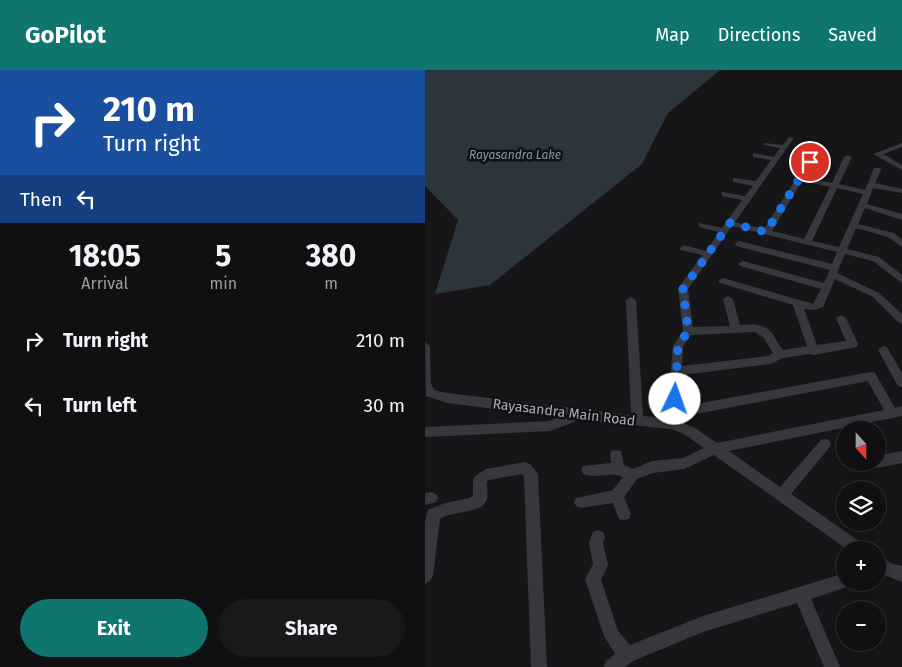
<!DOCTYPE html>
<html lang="en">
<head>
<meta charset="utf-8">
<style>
	body { margin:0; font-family:"Fira Sans",sans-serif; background:#19191b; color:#f1f3f6; height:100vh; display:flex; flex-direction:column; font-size:19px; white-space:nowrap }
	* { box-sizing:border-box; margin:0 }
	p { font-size:16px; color:#9c9d9f }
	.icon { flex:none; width:28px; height:28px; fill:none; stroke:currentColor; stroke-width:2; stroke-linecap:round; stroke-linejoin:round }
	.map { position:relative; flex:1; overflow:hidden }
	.side { display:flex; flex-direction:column; background:#101012; width:425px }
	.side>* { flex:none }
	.guide { background:#1a4fa0; color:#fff; overflow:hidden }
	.needle { width:32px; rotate:159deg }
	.tools { position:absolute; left:411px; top:351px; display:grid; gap:10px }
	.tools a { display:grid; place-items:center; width:50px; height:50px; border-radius:50%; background:#101012; box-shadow:0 2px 12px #0003,0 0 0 1px #303032; font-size:25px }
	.pin { position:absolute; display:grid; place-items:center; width:42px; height:42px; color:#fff; margin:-21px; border:2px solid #fff; border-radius:50%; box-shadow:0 1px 5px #0007 }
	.me { position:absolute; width:55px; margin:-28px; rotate:3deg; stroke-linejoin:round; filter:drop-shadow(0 0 4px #0008) }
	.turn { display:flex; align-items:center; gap:18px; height:105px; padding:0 20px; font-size:22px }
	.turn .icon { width:65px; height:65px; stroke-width:2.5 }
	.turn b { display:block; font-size:35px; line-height:42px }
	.then { display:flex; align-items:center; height:48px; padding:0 20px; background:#0003; gap:10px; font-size:19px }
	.eta { display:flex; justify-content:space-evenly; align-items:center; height:85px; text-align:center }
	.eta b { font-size:30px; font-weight:700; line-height:35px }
	.action { display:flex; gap:10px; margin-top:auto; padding:10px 20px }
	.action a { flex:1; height:58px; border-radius:30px; background:#0f766e; color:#fff; font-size:20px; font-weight:700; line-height:58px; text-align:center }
	.action a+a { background:#19191b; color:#f1f3f6 }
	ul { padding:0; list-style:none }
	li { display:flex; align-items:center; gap:15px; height:65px; padding:0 20px }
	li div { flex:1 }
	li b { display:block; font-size:19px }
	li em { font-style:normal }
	header { display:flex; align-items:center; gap:30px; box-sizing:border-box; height:70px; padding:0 25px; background:#0f766e; color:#fff }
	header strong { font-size:24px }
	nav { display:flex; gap:28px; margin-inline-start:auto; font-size:18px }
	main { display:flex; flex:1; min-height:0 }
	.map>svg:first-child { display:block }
	.water { fill:#2c353c }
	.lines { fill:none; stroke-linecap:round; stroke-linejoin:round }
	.minor { fill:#37383d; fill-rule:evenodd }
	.route { stroke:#1a73e8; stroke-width:9; stroke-dasharray:0 16.2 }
	.labels { text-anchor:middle; stroke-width:5; stroke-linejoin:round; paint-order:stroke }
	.far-water-label { font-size:12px; font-style:italic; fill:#7f9bb3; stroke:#111113 }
	.street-label { font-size:14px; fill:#a8adb8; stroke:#111113 }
</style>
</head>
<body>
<header>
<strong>GoPilot</strong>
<nav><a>Map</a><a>Directions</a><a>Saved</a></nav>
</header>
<main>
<section class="side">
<div class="guide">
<div class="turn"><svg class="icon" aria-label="right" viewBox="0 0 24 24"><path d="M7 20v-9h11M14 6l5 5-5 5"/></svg><div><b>210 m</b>Turn right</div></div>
<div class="then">Then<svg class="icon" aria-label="left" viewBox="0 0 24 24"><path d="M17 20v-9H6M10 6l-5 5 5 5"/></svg></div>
</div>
<div class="eta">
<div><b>18:05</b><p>Arrival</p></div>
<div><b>5</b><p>min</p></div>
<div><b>380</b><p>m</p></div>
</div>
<ul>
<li><svg class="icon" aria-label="right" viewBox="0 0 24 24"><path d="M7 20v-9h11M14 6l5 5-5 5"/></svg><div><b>Turn right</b></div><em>210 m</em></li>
<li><svg class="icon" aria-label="left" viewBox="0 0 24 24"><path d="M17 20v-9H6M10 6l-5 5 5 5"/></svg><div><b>Turn left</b></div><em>30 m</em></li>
</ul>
<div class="action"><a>Exit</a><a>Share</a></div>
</section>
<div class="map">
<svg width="477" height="597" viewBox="0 0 477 597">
	<rect width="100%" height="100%" fill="#161618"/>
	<!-- water -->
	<path class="water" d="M 0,0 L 295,0 L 243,43 L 217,94 L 65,215 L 10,224 L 33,150 L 0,116 Z"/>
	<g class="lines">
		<!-- minor -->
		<g class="minor">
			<path d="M 364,67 L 369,68 L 310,152 L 339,159 L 393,74 L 399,75 L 379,107 L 407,113 L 419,87 L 423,85 L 427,87 L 414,114 L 440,120 L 449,98 L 455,98 L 456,100 L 450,113 L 477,119 L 477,123 L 448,118 L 442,134 L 477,144 L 477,150 L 440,138 L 433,154 L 469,163 L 477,170 L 477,177 L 463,167 L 431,158 L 422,179 L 454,187 L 477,205 L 477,213 L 448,191 L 420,184 L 412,203 L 454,223 L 477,244 L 477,254 L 473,252 L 448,227 L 410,209 L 398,237 L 389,240 L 379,239 L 392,275 L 421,271 L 411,248 L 416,245 L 421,248 L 433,274 L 432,277 L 389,285 L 385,284 L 358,288 L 345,294 L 257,305 L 255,337 L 446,302 L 450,303 L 470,338 L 477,336 L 477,346 L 304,381 L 355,417 L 396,370 L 400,369 L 404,370 L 406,374 L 404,378 L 366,424 L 440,475 L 442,480 L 423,480 L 289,385 L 259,399 L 228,403 L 212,409 L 199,427 L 206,444 L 204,449 L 199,450 L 194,449 L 188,433 L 156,438 L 151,436 L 149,432 L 151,428 L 188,420 L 198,407 C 185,401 171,409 158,404 L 156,400 L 158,396 L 186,393 L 185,385 L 186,381 L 191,380 L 196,381 L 199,395 L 208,399 L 227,391 L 258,388 L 279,378 L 262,366 L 247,359 L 154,350 L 125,361 L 0,367 L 0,357 L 124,351 L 134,347 L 22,333 L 1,326 L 0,272 L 5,276 L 6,314 L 9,320 L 22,323 L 206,345 L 201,230 L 206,227 L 211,230 L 218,346 L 242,348 L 248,276 L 258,261 L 253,219 L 277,185 L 256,180 L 255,178 L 259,175 L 281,181 L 294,162 L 274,157 L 274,153 L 297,158 L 317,130 L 297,126 L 297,122 L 320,126 L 328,116 L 308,112 L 308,108 L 331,111 L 346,90 L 328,87 L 328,83 L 349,87 L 355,78 L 339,75 L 339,73 L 358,75 ZM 377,111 L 405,117 L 379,169 L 347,161 ZM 412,118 L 438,124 L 414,177 L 387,171 ZM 307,156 L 412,182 L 407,194 L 314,171 L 310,174 L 311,176 L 405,200 L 399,213 L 318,191 L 313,194 L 315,196 L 396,219 L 388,234 L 298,208 L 293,211 L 295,213 L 368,235 L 382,276 L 358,280 C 354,276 352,271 349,266 C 341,253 328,254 315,255 L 308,229 L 303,226 L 298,229 L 305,256 L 268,257 L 263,219 ZM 330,262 L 339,268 L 348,283 L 343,286 L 257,296 L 258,276 L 266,265 ZM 443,311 L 459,340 L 292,373 L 270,358 L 254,351 L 255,347 Z"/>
			<path d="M 477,73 L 477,77 L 458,84 L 477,95 L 477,100 L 448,84 Z"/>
			<path d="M 458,276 L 462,277 L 477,303 L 477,317 L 473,316 L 453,280 Z"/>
			<path d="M 477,381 L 477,393 L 452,398 L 447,396 L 446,392 L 452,392 L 452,386 Z"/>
			<path d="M 100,392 L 105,394 L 113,404 L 122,597 L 106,597 L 99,406 L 97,404 L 64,410 L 62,412 C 62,418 63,424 62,429 C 58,444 26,441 15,449 L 8,506 L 5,511 L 0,514 L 0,452 L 3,440 L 20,433 L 45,428 L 48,425 L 48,410 L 50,406 L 61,399 Z"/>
			<path d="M 6,422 L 11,424 L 13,428 L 11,432 L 0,435 L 0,423 Z"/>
			<path d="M 173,460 L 178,462 L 180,467 L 178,473 L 183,495 L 176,510 L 193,561 L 205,575 L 278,546 L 420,503 L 420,512 L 427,512 L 425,516 L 386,529 L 415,597 L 399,597 L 372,533 L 278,562 L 208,591 L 200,597 L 179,597 L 181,591 L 190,584 L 179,566 L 160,509 L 168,494 L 164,473 L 168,462 Z"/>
			<path d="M 452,485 L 468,494 L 477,496 L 477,512 L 459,505 L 452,501 Z"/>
		</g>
	</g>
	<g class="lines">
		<!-- route -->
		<path class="route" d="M 250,329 L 253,276 L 263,261 L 258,219 L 305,153 L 341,162 L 385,92"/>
	</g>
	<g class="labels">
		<!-- far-water labels -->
		<g class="far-water-label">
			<text x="90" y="89">Rayasandra Lake</text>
		</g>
		<!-- street labels -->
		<g class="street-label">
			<text transform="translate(139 342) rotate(7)" y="5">Rayasandra Main Road</text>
		</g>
	</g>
</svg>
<div class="tools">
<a><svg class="needle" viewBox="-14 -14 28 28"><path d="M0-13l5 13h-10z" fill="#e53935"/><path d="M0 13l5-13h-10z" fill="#9c9d9f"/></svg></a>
<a><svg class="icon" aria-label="layers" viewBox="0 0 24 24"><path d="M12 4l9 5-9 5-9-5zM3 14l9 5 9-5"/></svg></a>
<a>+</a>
<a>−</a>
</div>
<div class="pin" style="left:385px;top:92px;background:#d93025"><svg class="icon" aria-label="arrive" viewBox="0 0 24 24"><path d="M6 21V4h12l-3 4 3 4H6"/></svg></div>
<svg class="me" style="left:250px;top:329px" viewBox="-20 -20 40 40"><circle r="19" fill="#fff"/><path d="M0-13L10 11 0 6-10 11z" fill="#1a73e8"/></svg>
</div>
</main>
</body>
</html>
